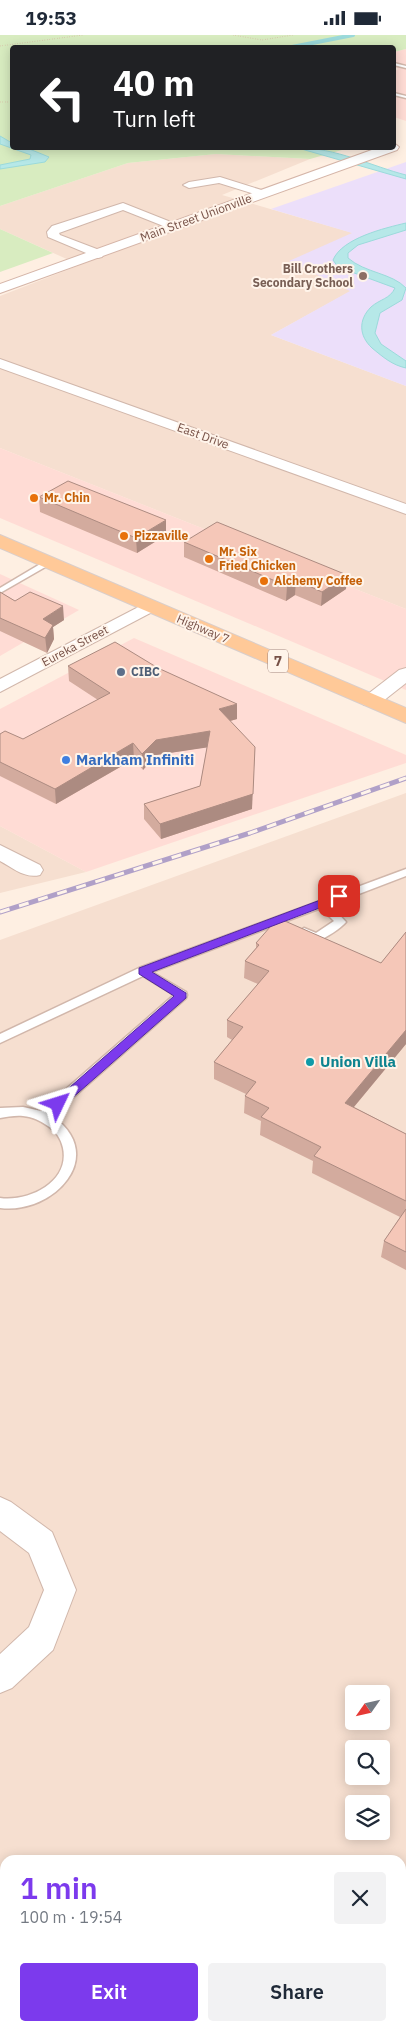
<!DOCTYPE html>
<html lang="en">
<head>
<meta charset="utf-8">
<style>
	body { margin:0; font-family:"IBM Plex Sans",sans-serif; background:#f2f2f3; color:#1f2937; height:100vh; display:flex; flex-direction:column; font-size:19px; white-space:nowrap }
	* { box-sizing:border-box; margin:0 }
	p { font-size:16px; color:#747a83 }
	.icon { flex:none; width:28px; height:28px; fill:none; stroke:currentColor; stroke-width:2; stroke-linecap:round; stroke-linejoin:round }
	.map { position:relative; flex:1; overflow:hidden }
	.sheet { position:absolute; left:0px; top:1820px; width:406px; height:176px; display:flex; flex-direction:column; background:#fff; border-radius:15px 15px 0 0; box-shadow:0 2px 12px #0003 }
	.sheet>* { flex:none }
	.top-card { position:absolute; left:10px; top:10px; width:386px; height:105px; border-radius:5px; box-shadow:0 2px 12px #0003; background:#202124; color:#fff; overflow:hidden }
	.needle { width:32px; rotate:236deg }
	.controls { position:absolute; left:345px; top:1650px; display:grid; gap:10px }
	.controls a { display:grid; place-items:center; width:45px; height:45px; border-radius:5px; background:#fff; box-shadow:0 2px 12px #0003; font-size:25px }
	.pin { position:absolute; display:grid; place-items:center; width:42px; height:42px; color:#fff; margin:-21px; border-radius:10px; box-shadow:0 2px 8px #0006 }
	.me { position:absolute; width:55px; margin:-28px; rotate:49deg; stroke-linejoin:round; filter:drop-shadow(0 0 4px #0008) }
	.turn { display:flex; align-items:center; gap:18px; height:105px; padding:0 20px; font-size:22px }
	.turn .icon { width:65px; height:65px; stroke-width:2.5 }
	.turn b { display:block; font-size:35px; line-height:42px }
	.round { display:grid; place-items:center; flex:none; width:52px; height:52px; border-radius:5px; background:#f2f2f3 }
	.head { display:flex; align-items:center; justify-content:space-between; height:85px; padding:0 20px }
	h1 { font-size:30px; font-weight:600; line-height:38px; color:#7c3aed }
	.cta { display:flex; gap:10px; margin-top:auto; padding:10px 20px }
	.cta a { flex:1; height:58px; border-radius:5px; background:#7c3aed; color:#fff; font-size:20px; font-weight:600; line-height:58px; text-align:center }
	.cta a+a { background:#f2f2f3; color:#1f2937 }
	.status { display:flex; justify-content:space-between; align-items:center; height:35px; padding:0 25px; background:#fff; direction:ltr }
	.status svg { height:14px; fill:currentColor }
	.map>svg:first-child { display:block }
	.residential { fill:#f6dfd0; fill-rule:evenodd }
	.commercial { fill:#ffdcd5 }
	.education { fill:#ecdffa }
	.green { fill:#d8ecc0 }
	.water { fill:#b6e8e8; stroke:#9bdadb }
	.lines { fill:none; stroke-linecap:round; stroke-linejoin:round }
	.stream { stroke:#9bdadb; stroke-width:4 }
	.service-casing { stroke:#d1b7ab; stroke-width:3 }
	.minor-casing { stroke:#d1b7ab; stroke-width:2 }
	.secondary-casing { stroke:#d5b5a8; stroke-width:2 }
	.primary-casing { stroke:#d9cecb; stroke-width:2 }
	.path { stroke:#d9aa9c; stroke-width:1; stroke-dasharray:0.5 2; stroke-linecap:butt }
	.service { fill:#fff; fill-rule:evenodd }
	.minor { fill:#fff; fill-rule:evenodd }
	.secondary { fill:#fff; fill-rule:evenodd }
	.primary { fill:#ffc998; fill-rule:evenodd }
	.rail-casing { stroke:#b0a0c8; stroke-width:5 }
	.rail { stroke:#fff4ea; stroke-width:3; stroke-dasharray:10; stroke-linecap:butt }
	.wall { fill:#d3ab9e }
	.shaded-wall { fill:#ac8b81 }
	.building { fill:#f5c7b8; stroke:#ac8b81 }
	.route { fill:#7c3aed; stroke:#51269a }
	.education-dot { fill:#8d6e63; stroke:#fff4ea; stroke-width:2 }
	.food-dot { fill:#e8710a; stroke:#fff4ea; stroke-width:2 }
	.service-dot { fill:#5c6f8a; stroke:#fff4ea; stroke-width:2 }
	.shop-dot { fill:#3f7fe0; stroke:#fff4ea; stroke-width:2 }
	.culture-dot { fill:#0f9aa8; stroke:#fff4ea; stroke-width:2 }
	.labels { text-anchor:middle; stroke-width:4; stroke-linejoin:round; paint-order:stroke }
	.far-street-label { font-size:12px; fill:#775147; stroke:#fff4ea }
	.far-education-label { font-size:12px; font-weight:bold; fill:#785e54; stroke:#fff4ea; text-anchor:end }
	.far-food-label { font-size:12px; font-weight:bold; fill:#c56008; stroke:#fff4ea; text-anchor:start }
	.far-service-label { font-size:12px; font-weight:bold; fill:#4e5e75; stroke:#fff4ea; text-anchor:start }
	.shield { fill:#fff4ea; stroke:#a08278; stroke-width:1 }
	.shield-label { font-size:14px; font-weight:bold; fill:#775147 }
	.shop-label { font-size:15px; font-weight:bold; fill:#366cbe; stroke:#fff4ea; text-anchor:start }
	.culture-label { font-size:15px; font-weight:bold; fill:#0d838f; stroke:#fff4ea; text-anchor:start }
</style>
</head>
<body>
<div class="status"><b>19:53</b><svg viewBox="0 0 49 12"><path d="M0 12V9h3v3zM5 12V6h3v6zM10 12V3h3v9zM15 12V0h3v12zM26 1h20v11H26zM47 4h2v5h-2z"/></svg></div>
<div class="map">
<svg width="406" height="1996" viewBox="0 0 406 1996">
	<rect width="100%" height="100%" fill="#feefe2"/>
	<!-- residential -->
	<g class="residential">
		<path d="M 216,119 L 310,124 L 222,160 L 353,198 L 351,256 L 271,300 L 406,351 L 406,574 L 0,413 L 0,261 L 80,230 L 0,194 L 0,171 L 128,128 Z"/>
		<path d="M 406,758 L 406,1996 L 0,1996 L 0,905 ZM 354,1659 L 381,1659 L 381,1686 L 354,1686 ZM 354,1714 L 381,1714 L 381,1741 L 354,1741 ZM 354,1769 L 381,1769 L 381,1796 L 354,1796 ZM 5,1825 L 401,1825 L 401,1991 L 5,1991 Z"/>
		<path d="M 0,791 L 86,837 L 0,858 Z"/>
	</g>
	<!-- commercial -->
	<g class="commercial">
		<path d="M 406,14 L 406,86 L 394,82 L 394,36 L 399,34 L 394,32 L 394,17 Z"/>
		<path d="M 0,413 L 406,574 L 406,655 L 0,483 Z"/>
		<path d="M 0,539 L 79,575 L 0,621 Z"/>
		<path d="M 134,603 L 406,720 L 406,728 L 86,837 L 0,791 L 0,674 Z"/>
	</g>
	<!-- education -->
	<path class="education" d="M 406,127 L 406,351 L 271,300 L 350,256 L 289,226 L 352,198 L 271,174 Z"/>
	<!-- green -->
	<g class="green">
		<path d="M 0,0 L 406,0 L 406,14 L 394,17 L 394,12 L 12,12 L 12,112 L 349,113 L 310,124 L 216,119 L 128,128 L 0,171 Z"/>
		<path d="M 0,194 L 53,218 L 0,237 Z"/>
	</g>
	<!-- water -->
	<g class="water">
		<path d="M 0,101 L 12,108 L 12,112 L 27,113 L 49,122 L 45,127 L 0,134 L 0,130 L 30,124 L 31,120 L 0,109 Z"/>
		<path d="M 298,113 C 334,112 374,132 406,140 L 406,144 Z"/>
		<path d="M 406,188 L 406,195 L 358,210 L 348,218 L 348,223 C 365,238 392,238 406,253 L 402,265 L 380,278 L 375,298 L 381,309 L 406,326 L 406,333 C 392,330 383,322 372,313 C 359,301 358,285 371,272 C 380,264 390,264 395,253 L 338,232 L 333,225 C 342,203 385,193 406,188 Z"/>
	</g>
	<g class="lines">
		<!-- stream -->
		<path class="stream" d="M 292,12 L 353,0"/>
		<!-- service casing -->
		<g class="service-casing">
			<g id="service">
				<path d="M 394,28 L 406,31 L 406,33 L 394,30 Z"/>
				<path d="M 394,58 L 406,61 L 406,63 L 394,60 Z"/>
				<path d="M 47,525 L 54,527 L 0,558 L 0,553 Z"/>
				<path d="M 406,834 L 406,841 L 330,870 L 346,887 C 342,892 324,905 318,905 C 312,906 302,901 299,897 L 304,893 L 316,898 L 334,886 L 321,873 L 152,937 L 186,957 L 187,960 L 186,963 L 52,1081 C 109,1120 54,1180 0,1173 L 0,1163 C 29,1167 70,1147 63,1113 C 61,1104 56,1096 48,1091 C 41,1086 33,1082 23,1081 C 16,1080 7,1082 0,1083 L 0,1073 L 23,1072 L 41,1076 L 174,960 L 143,941 L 0,1008 L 0,999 L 139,933 Z"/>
			</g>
		</g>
		<!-- minor casing -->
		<g class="minor-casing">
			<g id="minor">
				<path d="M 220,142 L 268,157 L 270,159 L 264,162 L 219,148 L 189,153 L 183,150 L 189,147 Z"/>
				<path d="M 123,168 L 181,191 L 179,194 L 171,194 L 123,175 L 59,198 L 60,200 L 102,216 L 104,219 L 102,222 L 98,223 L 48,202 L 47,197 L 52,191 Z"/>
				<path d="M 0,324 L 406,469 L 406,479 L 0,333 Z"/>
				<path d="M 150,566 L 156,567 L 159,571 L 156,575 L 0,657 L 0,644 Z"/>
				<path d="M 406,633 L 406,648 L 378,670 L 364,670 L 362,666 L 364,662 L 399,635 Z"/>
				<path d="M 0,810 L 40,830 L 43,835 L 40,840 C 25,844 13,833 0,826 Z"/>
				<path d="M 0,1462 L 11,1467 L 52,1497 L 76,1555 L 53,1615 L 12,1653 L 0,1658 L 0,1619 L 29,1592 L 44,1555 L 29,1518 L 0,1496 Z"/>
			</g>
		</g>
		<!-- secondary casing -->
		<g class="secondary-casing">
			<path id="secondary" d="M 394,108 L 399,112 L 397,115 L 0,258 L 0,249 L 380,112 L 394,112 Z"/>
		</g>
		<!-- primary casing -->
		<g class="primary-casing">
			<path id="primary" d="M 0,500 L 406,673 L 406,688 L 0,513 Z"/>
		</g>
		<!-- path -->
		<g class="path">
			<path d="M 233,0 L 262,5 L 293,0"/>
			<path d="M 0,11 L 83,0"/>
			<path d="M 0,67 L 12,67"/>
		</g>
		<!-- service -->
		<use href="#service" class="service"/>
		<!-- minor -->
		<use href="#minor" class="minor"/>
		<!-- secondary -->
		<use href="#secondary" class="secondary"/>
		<!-- primary -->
		<use href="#primary" class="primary"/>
		<!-- rail casing -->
		<g class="rail-casing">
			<path id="rail" d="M 0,877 L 250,798 L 406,743"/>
		</g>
		<!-- rail -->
		<use href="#rail" class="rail"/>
	</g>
	<!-- wall -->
	<g class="wall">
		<path d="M 39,462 L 166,500 L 137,518 L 40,477 Z"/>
		<path d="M 184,507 L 347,540 L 346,554 L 321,571 L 295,560 L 286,566 L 184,522 Z"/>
		<path d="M 0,557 L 15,566 L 64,585 L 53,592 L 54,604 L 47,618 L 0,596 Z"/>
		<path d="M 68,631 L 237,684 L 230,686 L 252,774 L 161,804 L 144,784 L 144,769 L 200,751 L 207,712 L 156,720 L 143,735 L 134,724 L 56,769 L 0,741 L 0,699 L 23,704 L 98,665 L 69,646 Z"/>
		<path d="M 406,897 L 406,1009 L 354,1072 L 406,1099 L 406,1235 L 381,1222 L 384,1206 L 400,1182 L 312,1138 L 313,1126 L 260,1100 L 261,1086 L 244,1078 L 245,1061 L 246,1059 L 214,1044 L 214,1027 L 232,1005 L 227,1002 L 227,985 L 258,949 L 244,943 L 245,926 L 256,913 L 256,908 L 381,928 Z"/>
	</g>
	<!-- shaded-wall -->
	<g class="shaded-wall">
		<path d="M 166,485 L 166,500 L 137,518 L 136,503 Z"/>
		<path d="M 347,540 L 346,554 L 321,571 L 322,557 Z"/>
		<path d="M 296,545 L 295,560 L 286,566 L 287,551 Z"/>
		<path d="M 63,571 L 64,585 L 53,592 L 54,604 L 47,618 L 43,584 Z"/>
		<path d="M 237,669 L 237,684 L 219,689 L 219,674 Z"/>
		<path d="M 210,696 L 210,712 L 156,720 L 143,735 L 142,719 L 156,705 Z"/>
		<path d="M 133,708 L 134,724 L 56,769 L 55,754 Z"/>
		<path d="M 255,712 L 252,774 L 161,804 L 160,789 Z"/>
		<path d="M 406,995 L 406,1009 L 343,1085 L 345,1068 Z"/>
	</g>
	<!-- building -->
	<g class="building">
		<path d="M 68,446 L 166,485 L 136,503 L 39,462 Z"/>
		<path d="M 217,487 L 347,540 L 322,557 L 296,545 L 287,551 L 184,507 Z"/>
		<path d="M 0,557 L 15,566 L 30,557 L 63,571 L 43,584 L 53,590 L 45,603 L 0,583 Z"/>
		<path d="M 115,607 L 158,633 L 237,669 L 219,674 L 255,712 L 253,759 L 160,789 L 144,769 L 200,751 L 210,696 L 156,705 L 142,719 L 133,708 L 55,754 L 0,727 L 0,699 L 5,696 L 23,704 L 110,658 L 68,631 Z"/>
		<path d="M 278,883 L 381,928 L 406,897 L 406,995 L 345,1068 L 406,1099 L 406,1166 L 314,1121 L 321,1112 L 261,1082 L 269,1073 L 245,1061 L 256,1047 L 214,1027 L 243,992 L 227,985 L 269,936 L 245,926 L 259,910 L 256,908 Z"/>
		<path d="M 406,1174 L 406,1217 L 384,1206 Z"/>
	</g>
	<!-- route -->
	<path class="route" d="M 339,858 L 344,861 L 343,864 L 152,937 L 186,958 L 186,963 L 62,1072 L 54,1072 L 54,1066 L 174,961 L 139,939 L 139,933 Z"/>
	<!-- markers -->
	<circle class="education-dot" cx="363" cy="241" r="5"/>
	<g class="food-dot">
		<circle cx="34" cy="463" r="5"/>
		<circle cx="124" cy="501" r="5"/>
		<circle cx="209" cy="524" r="5"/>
		<circle cx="264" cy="546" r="5"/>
	</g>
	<circle class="service-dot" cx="121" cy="637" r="5"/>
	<circle class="shop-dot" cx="66" cy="725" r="5"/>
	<circle class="culture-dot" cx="310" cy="1027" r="5"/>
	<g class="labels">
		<!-- far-street labels -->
		<g class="far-street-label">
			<text transform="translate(196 183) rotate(-20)" y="4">Main Street Unionville</text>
			<text transform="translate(203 401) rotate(20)" y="4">East Drive</text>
			<text transform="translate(203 594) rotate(23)" y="4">Highway 7</text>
			<text transform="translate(75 611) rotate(-28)" y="4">Eureka Street</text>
		</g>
		<!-- far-education labels -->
		<g class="far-education-label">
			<text x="353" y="238">Bill Crothers<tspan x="353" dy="14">Secondary School</tspan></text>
		</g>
		<!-- far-food labels -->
		<g class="far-food-label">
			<text x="44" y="467">Mr. Chin</text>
			<text x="134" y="505">Pizzaville</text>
			<text x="219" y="521">Mr. Six<tspan x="219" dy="14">Fried Chicken</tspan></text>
			<text x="274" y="550">Alchemy Coffee</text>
		</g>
		<!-- far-service labels -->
		<g class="far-service-label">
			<text x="131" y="641">CIBC</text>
		</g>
		<!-- shield labels -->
		<rect class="shield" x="268" y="614.5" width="20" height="23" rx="4"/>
		<g class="shield-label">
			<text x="278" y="631">7</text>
		</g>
		<!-- shop labels -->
		<g class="shop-label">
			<text x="76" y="730">Markham Infiniti</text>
		</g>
		<!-- culture labels -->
		<g class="culture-label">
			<text x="320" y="1032">Union Villa</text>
		</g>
	</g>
</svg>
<div class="controls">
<a><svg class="needle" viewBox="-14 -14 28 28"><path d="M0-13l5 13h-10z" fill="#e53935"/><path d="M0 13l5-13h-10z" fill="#747a83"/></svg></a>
<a><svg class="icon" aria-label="search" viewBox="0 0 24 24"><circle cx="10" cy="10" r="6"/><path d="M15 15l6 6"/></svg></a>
<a><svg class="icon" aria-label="layers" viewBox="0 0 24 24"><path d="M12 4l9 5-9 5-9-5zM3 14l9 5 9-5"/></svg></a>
</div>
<div class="pin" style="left:339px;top:861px;background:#d93025"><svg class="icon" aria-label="arrive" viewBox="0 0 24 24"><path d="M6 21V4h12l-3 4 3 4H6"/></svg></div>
<svg class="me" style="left:58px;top:1069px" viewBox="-20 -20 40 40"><path d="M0-17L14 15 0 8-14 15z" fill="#7c3aed" stroke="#fff" stroke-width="4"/></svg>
<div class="top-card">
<div class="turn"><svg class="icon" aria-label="left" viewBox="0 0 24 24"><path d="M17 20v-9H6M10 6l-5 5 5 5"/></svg><div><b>40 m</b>Turn left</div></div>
</div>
<section class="sheet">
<div class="head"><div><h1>1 min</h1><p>100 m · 19:54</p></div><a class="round"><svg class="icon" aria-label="close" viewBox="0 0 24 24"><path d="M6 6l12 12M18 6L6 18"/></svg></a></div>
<div class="cta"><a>Exit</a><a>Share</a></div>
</section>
</div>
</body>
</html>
